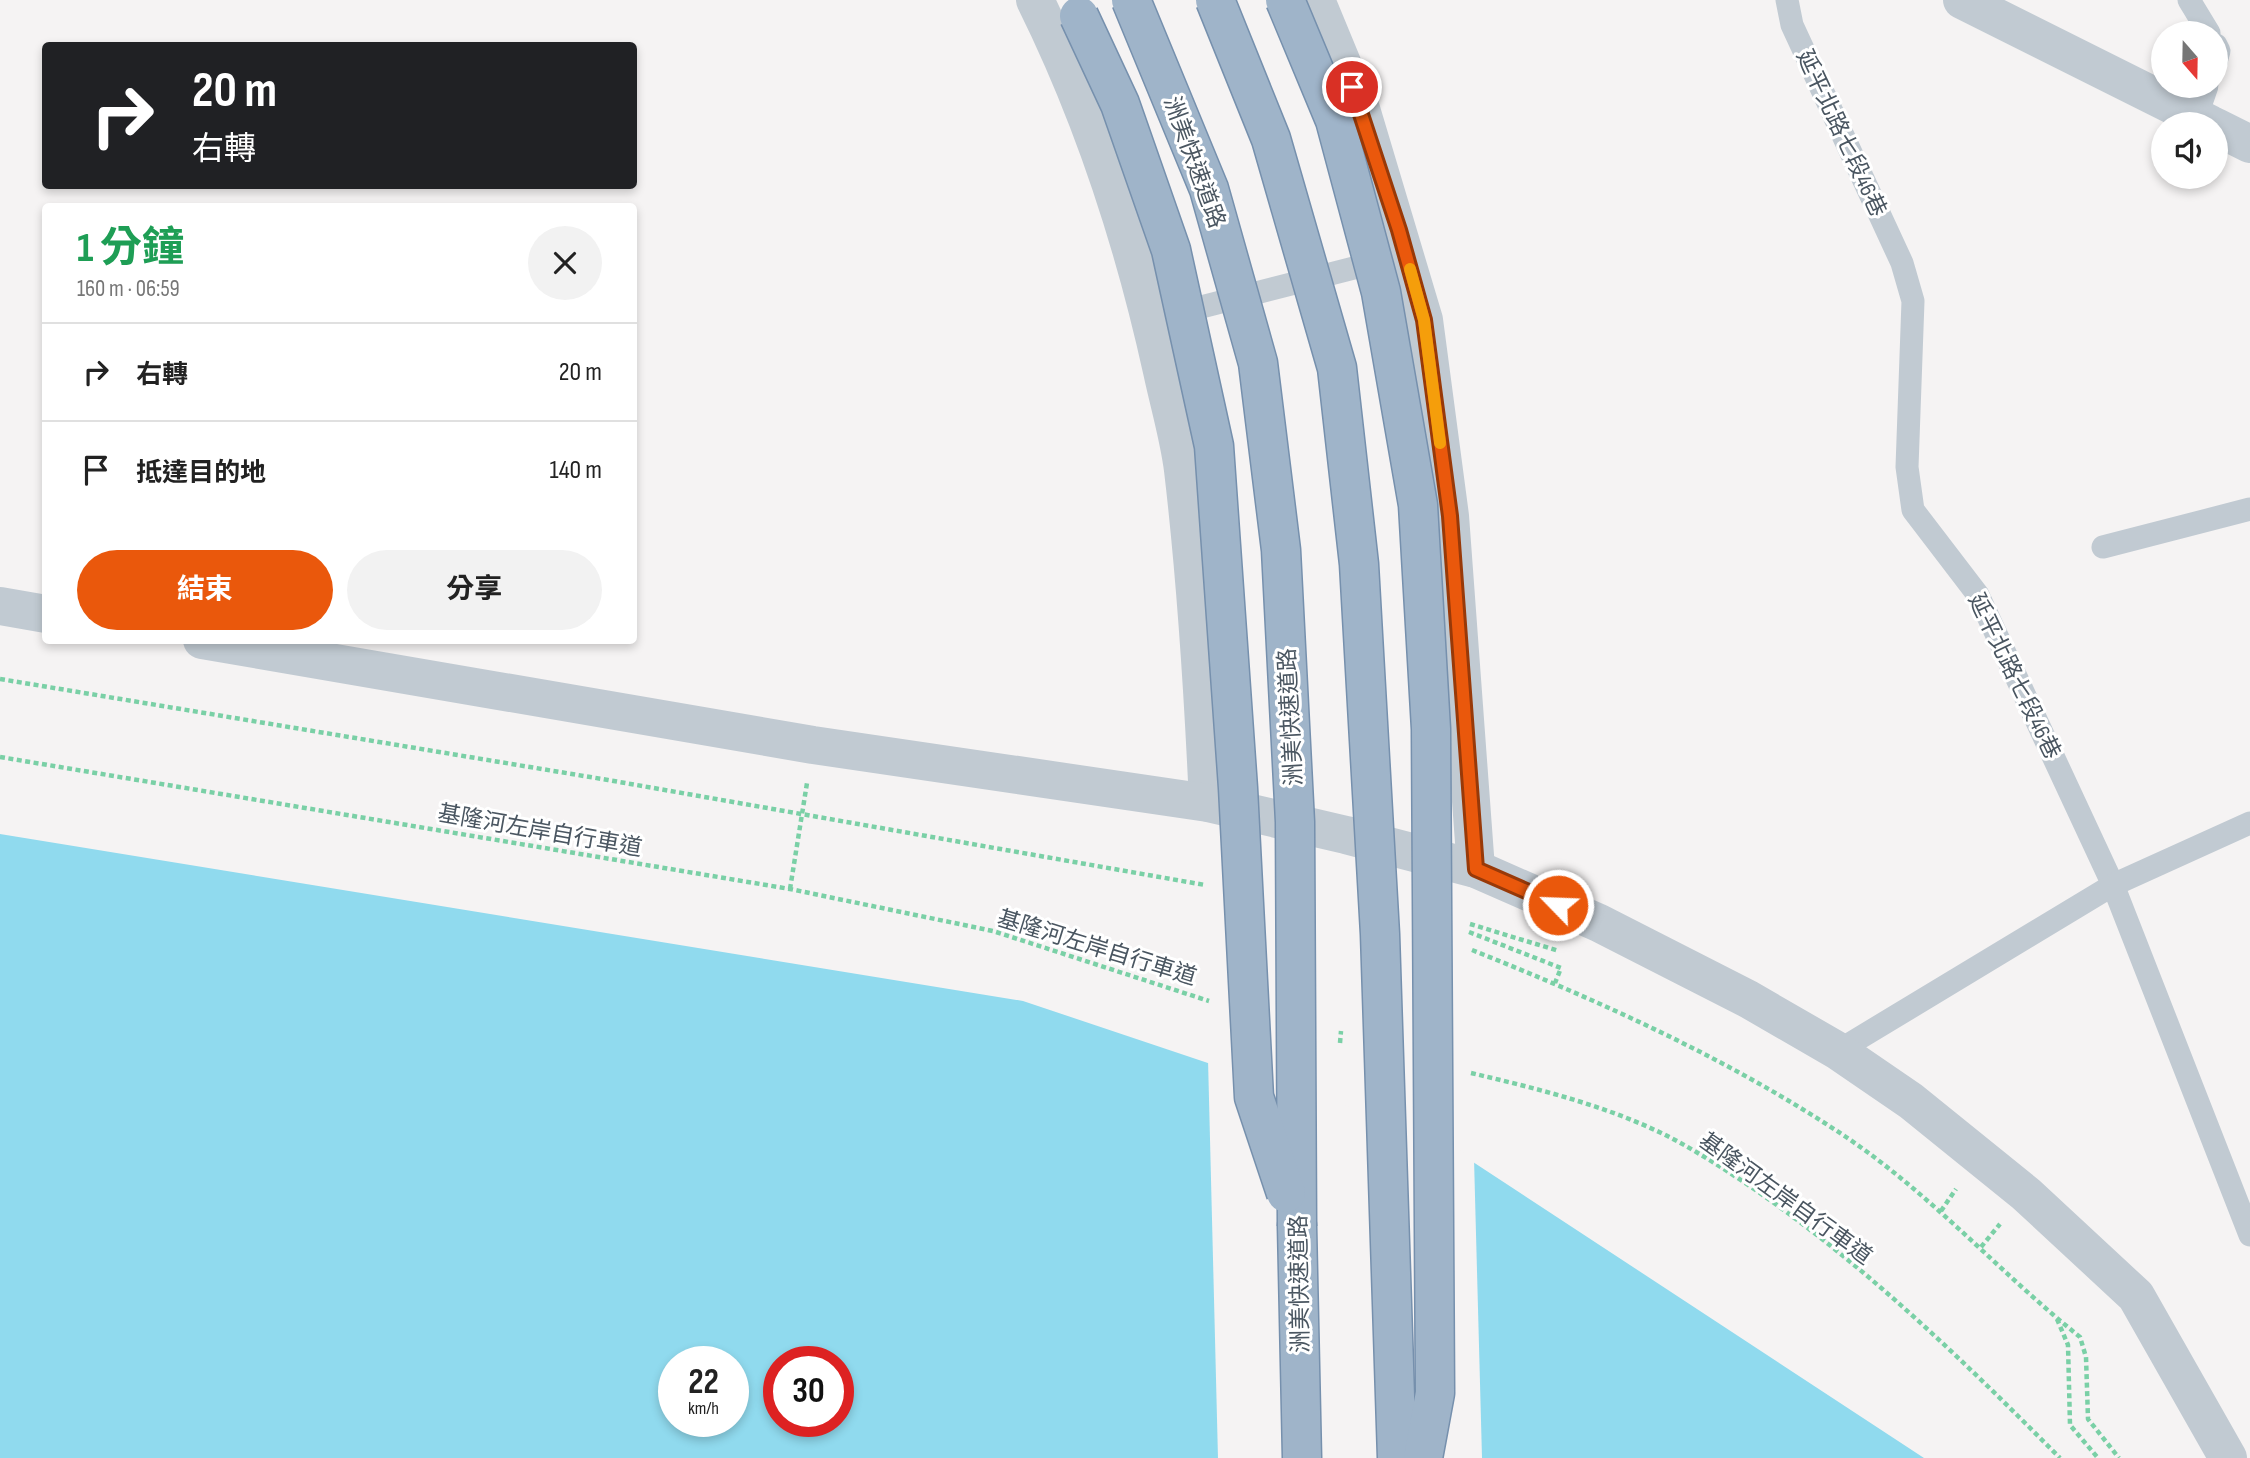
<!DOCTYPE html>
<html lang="zh-TW">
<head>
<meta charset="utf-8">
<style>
	body { margin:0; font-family:"Sofia Sans Condensed","Noto Sans TC",sans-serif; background:#f2f2f2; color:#222; height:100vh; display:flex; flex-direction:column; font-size:26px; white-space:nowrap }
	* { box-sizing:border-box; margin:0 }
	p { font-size:23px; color:#767676 }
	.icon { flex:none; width:38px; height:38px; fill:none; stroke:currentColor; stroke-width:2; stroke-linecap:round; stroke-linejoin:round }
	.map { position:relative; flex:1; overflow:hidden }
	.drawer { position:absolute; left:42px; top:203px; width:595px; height:441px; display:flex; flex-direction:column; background:#fff; border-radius:7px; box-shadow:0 4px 10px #0003 }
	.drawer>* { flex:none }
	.banner { position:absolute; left:42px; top:42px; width:595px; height:147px; border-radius:7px; box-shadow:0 4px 10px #0003; background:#202124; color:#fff; overflow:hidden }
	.needle { width:46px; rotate:160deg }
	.controls { position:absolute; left:2151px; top:21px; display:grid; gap:14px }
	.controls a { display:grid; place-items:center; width:77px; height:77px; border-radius:50%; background:#fff; box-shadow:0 4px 10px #0003; font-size:35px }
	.speed { position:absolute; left:658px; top:1346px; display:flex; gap:14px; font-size:35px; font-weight:700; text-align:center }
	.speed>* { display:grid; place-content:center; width:91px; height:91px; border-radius:50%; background:#fff; box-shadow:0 4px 10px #0003; line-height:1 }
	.speed small { font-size:18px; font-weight:400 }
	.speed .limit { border:10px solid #d22; background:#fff; color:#111 }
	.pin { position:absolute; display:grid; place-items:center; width:60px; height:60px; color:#fff; margin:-30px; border:4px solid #fff; border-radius:50%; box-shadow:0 2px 7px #0007 }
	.me { position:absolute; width:77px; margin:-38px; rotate:294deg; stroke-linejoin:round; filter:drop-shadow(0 0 5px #0008) }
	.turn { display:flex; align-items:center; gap:24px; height:147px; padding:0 35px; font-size:32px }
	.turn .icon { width:91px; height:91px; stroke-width:2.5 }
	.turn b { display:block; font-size:49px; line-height:60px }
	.round { display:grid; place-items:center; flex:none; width:74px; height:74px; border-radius:37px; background:#f2f2f2 }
	.overview { display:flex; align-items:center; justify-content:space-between; height:119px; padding:0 35px }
	h1 { font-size:42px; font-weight:700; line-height:52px; color:#1e9e55 }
	.action { display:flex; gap:14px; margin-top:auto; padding:14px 35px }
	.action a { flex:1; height:80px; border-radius:42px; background:#ea580c; color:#fff; font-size:28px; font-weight:700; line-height:80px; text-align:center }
	.action a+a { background:#f2f2f2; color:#222 }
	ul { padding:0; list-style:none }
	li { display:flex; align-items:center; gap:21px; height:98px; padding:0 35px; border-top:2px solid #e0e0e0 }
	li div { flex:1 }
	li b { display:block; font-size:26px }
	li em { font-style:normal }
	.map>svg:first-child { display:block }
	.water { fill:#90daee; fill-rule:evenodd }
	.pier { fill:#f5f3f3 }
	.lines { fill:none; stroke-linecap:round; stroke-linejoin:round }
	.trunk-casing { stroke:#7690ad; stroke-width:41 }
	.path { stroke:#7ad0a6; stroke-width:4.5; stroke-dasharray:5 3.5; stroke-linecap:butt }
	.service { stroke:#c1cad2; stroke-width:23 }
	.minor { stroke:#c1cad2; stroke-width:38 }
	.tertiary { stroke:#c1cad2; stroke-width:38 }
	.trunk { stroke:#9fb4c9; stroke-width:38 }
	.trunk-bridge-casing { stroke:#7690ad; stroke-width:41; stroke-linecap:butt }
	.trunk-bridge { stroke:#9fb4c9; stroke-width:38 }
	.route-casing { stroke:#983908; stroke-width:18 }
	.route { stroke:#ea580c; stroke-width:12 }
	.slow { stroke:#f59e0b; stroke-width:12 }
	.labels { text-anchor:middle; stroke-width:6; stroke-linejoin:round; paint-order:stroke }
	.street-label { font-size:23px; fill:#4a5661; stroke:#fff }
</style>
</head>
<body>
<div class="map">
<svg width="2250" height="1458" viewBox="0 0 2250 1458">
	<rect width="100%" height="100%" fill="#f5f3f3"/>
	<!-- water -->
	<path class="water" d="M 0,834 L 1023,1001 L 1441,1141 L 1924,1458 L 0,1458 ZM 674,1362 L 733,1362 L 733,1421 L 674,1421 ZM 779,1362 L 838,1362 L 838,1421 L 779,1421 Z"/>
	<!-- pier -->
	<path class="pier" d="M 1208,1059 L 1442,1138 L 1474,1159 L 1482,1458 L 1218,1458 Z"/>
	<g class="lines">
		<!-- trunk casing -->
		<g class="trunk-casing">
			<path id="trunk" d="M 1297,1226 L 1302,1458"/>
		</g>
		<!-- path -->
		<g class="path">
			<path d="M 0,679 L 608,780 L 1205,885"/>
			<path d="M 0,757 L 790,889 L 993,931 L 1209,1001"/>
			<path d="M 790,889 L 807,783"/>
			<path d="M 1470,924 L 1559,951"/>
			<path d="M 1469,932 L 1561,968 L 1555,983"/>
			<path d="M 1472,950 C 1600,1001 1731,1060 1846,1137 C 1932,1195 2000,1273 2080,1337 L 2086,1357 L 2088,1419 L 2119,1458"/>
			<path d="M 1340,1043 L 1341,1031"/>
			<path d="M 1471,1073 C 1543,1090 1621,1109 1686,1146 C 1826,1227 1947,1344 2060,1458"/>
			<path d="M 1941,1211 L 1956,1189"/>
			<path d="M 1981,1247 L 2000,1224"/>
			<path d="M 2057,1319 L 2068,1345 L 2070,1425 L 2098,1458"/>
		</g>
		<!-- service -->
		<g class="service">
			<path d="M 1787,0 L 1792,25 L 1902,263 L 1913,301 L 1907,467 L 1913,510 L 1978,595 L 2113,885 L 2250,1235"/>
			<path d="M 2189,0 L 2209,33"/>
			<path d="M 2216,45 L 2219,51 L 2216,62"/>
			<path d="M 2196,118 L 2207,86"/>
			<path d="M 1174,314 L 1385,260"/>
			<path d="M 2103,547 L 2250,509"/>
			<path d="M 1838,1051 L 2113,885 L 2250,823"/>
		</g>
		<!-- minor -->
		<g class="minor">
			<path d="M 1035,0 C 1093,117 1134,244 1162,371 C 1169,404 1179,437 1183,470 C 1196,580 1203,692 1208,803"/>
			<path d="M 1316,0 L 1361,109 L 1424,320 L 1450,516 L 1476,869"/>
			<path d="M 0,606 L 46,614"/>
			<path d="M 202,640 L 813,745 L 1208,803 L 1346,835 L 1476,869 L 1599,923 L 1748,999 L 1838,1051 L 1911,1101 L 2026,1194 L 2136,1296 L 2228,1458"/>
		</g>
		<!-- tertiary -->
		<g class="tertiary">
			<path d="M 1962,0 L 2210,124"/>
			<path d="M 2216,127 L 2250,144"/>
		</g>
		<!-- trunk -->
		<use href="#trunk" class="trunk"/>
		<!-- trunk-bridge casing -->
		<g class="trunk-bridge-casing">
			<g id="trunk-bridge">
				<path d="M 1131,0 L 1209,189 L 1258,363 L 1281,550 L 1295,822 L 1297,1226"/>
				<path d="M 1215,0 L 1271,139 L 1337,368 L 1359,564 L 1380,934 L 1397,1458"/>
				<path d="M 1285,0 L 1335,120 L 1381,292 L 1418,505 L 1431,729 L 1435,1393 L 1423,1458"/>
				<path d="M 1079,16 L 1120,104 L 1171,250 L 1214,446 L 1238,788 L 1254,1097 L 1286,1193"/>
			</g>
		</g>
		<!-- trunk-bridge -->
		<use href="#trunk-bridge" class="trunk-bridge"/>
	</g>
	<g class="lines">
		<!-- route casing -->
		<g class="route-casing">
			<path id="route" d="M 1352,87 L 1399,230 L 1424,320 L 1450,516 L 1476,869 L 1558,905"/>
		</g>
		<!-- route -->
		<use href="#route" class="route"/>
		<!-- slow -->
		<path class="slow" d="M 1410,269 L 1424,320 L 1440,443"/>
	</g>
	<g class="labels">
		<!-- street labels -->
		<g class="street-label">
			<text transform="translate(1842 133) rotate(65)" y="8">延平北路七段46巷</text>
			<text transform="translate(1195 162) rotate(70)" y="8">洲美快速道路</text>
			<text transform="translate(2015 676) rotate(64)" y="8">延平北路七段46巷</text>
			<text transform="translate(1290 717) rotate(-93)" y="8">洲美快速道路</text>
			<text transform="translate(540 830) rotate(10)" y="8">基隆河左岸自行車道</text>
			<text transform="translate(1097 947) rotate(17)" y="8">基隆河左岸自行車道</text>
			<text transform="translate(1786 1198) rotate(36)" y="8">基隆河左岸自行車道</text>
			<text transform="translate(1299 1284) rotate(-91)" y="8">洲美快速道路</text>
		</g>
	</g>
</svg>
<div class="controls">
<a><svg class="needle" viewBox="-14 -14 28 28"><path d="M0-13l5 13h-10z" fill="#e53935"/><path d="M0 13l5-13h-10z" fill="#767676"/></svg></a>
<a><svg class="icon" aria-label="sound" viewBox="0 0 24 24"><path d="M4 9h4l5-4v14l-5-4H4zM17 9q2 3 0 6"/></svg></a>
</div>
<div class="speed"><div>22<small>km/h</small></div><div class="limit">30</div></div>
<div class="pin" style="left:1352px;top:87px;background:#d93025"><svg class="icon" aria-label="arrive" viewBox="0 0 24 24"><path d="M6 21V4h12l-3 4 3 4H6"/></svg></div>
<svg class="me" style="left:1558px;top:905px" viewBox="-20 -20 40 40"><circle r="17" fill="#ea580c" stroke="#fff" stroke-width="3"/><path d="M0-11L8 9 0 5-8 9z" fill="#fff"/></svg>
<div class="banner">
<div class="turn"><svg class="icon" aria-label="right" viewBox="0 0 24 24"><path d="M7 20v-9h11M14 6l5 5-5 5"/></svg><div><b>20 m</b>右轉</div></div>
</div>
<section class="drawer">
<div class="overview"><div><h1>1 分鐘</h1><p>160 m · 06:59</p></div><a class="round"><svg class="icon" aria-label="close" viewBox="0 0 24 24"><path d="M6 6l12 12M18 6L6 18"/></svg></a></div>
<ul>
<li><svg class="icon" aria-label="right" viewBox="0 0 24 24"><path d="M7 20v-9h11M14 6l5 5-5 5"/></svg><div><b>右轉</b></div><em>20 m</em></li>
<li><svg class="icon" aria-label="arrive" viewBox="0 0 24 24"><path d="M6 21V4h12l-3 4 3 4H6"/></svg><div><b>抵達目的地</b></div><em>140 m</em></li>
</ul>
<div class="action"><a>結束</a><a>分享</a></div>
</section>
</div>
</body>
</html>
